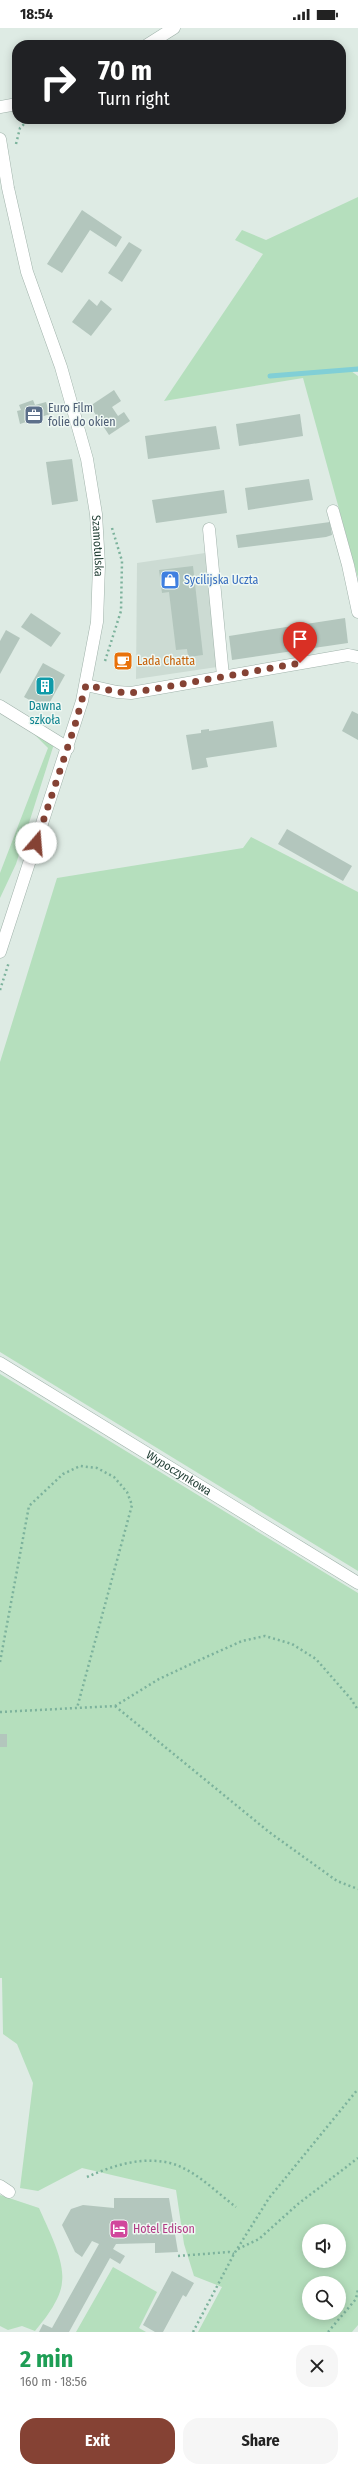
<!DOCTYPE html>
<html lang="en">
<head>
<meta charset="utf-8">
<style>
	body { margin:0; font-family:"Fira Sans Condensed",sans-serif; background:#f6f6f6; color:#222; height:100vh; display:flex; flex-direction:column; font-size:15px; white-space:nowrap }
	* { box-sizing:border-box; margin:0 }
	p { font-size:13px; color:#767676 }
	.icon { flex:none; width:22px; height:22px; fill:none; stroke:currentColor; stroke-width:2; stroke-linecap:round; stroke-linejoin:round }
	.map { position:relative; height:2304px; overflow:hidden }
	.side { display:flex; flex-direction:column; background:#fff; flex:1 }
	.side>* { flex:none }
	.banner { position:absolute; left:12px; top:12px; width:334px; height:84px; border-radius:16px; box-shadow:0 2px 10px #0003; background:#202124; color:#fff; overflow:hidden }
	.buttons { position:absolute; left:302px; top:2196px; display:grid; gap:8px }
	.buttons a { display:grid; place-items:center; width:44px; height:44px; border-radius:50%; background:#fff; box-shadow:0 2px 10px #0003; font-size:20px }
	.pin { position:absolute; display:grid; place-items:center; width:34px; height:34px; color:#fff; margin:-41px -17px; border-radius:50% 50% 50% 0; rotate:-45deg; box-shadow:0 0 4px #0007 }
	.pin .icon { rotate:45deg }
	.me { position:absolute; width:44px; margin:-22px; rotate:18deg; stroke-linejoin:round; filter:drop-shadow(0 0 3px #0008) }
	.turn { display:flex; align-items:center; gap:14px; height:84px; padding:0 20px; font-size:18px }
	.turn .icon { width:52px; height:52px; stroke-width:2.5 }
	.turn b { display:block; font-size:28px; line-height:34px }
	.round { display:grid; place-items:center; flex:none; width:42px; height:42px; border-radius:16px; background:#f6f6f6 }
	.head { display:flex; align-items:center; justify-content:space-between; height:68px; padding:0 20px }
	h1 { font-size:24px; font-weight:700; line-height:30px; color:#1e9e55 }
	.primary-button { display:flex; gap:8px; margin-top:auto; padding:8px 20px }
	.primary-button a { flex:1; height:46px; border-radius:16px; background:#854234; color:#fff; font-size:16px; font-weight:700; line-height:46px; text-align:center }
	.primary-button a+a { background:#f6f6f6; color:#222 }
	.status { display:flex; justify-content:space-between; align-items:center; height:28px; padding:0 20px; background:#fff; direction:ltr }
	.status svg { height:11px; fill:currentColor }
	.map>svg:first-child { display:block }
	.built { fill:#ccdbd3 }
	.green { fill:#b5dfbd; fill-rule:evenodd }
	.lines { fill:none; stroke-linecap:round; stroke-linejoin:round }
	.stream { stroke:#81cfd6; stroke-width:5 }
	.building { fill:#b3c6bd }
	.minor-casing { stroke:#a1b3ab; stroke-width:13 }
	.path { stroke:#7cb29c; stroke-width:2.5; stroke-dasharray:2 3; stroke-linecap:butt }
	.minor { stroke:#fff; stroke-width:12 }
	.route { stroke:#854234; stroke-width:7; stroke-dasharray:0 12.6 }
	.labels { text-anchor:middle; stroke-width:3; stroke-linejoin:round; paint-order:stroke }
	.service-label { font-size:12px; fill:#4e5e75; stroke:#eff8f3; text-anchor:start }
	.street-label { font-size:12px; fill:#1e3c32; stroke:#eff8f3 }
	.shop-label { font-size:12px; fill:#366cbe; stroke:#eff8f3; text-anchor:start }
	.food-label { font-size:12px; fill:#c56008; stroke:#eff8f3; text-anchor:start }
	.culture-label { font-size:12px; fill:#0d838f; stroke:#eff8f3 }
	.hotel-label { font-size:12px; fill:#b23c85; stroke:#eff8f3; text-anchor:start }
</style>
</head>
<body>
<div class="status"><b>18:54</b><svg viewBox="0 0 49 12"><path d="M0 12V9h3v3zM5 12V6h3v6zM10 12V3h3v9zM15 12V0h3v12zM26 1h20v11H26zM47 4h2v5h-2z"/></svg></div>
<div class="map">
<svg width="358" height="2304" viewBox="0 0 358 2304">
	<rect width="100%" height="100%" fill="#deebe4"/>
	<!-- built -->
	<path class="built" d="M 205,525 L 217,639 L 136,651 L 137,535 Z"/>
	<!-- green -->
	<g class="green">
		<path d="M 358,169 L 358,344 L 351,343 L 358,348 L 358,550 L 303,350 L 164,373 L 263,226 L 235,212 L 242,202 L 266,212 Z"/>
		<path d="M 32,704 L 54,716 L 16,836 L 0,870 L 0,845 L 48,720 Z"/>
		<path d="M 251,809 L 358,864 L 358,1543 L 0,1324 L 0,1034 L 57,850 L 243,820 Z"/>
		<path d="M 0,1346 L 358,1565 L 358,2297 L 352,2304 L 198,2304 L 222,2259 L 194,2248 L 184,2216 L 176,2162 L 82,2140 L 38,2163 L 20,2160 L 33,2055 L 17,2016 L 3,2006 L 2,1950 L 0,1950 ZM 309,2203 L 339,2203 L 339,2233 L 309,2233 ZM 309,2255 L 339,2255 L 339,2285 L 309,2285 Z"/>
		<path d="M 0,2167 L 39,2180 C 48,2201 65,2232 62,2254 C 61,2271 45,2291 35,2303 L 22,2298 L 8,2302 L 0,2298 Z"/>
		<path d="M 113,2239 L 157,2264 L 139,2300 L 146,2304 L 76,2304 Z"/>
	</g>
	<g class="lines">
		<!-- stream -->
		<path class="stream" d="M 270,348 L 358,341"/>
	</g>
	<!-- building -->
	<g class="building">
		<path d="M 82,182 L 122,209 L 116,219 L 90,202 L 62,245 L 47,236 Z"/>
		<path d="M 129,214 L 142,222 L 122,254 L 108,245 Z"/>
		<path d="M 89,271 L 97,278 L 101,272 L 112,281 L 91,308 L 72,294 Z"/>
		<path d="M 114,362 L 121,373 L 112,379 L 118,388 L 124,384 L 130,393 L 109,407 L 90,378 Z"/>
		<path d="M 33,372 L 35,377 L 46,374 L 50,386 L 20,396 L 17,383 L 21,382 L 19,377 Z"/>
		<path d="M 300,386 L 303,408 L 239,418 L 236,396 Z"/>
		<path d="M 216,398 L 220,421 L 148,431 L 145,408 Z"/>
		<path d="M 72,431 L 78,473 L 52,477 L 46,434 Z"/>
		<path d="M 309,451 L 313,472 L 248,482 L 245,460 Z"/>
		<path d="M 224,462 L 227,485 L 156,495 L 152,472 Z"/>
		<path d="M 330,494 L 332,507 L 326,509 L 238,520 L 236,507 Z"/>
		<path d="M 193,538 L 203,627 L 188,629 L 187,621 L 176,622 L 169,564 L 162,565 L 159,542 Z"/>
		<path d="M 31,585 L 61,605 L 51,619 L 21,599 Z"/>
		<path d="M 345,590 L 348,615 L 232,632 L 229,608 Z"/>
		<path d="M 6,602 L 20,610 L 0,646 L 0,613 Z"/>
		<path d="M 129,626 L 130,637 L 119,638 L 118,627 Z"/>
		<path d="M 43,635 L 65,647 L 46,681 L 24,669 Z"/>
		<path d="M 352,683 L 358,686 L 358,712 L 342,703 Z"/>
		<path d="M 273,693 L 277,719 L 206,730 L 208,739 L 192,742 L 186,707 L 201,705 L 201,702 L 209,701 L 209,703 Z"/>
		<path d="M 287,801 L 352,838 L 343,853 L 278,816 Z"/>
		<rect x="0" y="1706" width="7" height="13"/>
		<path d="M 114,2170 L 169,2170 L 178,2224 L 155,2225 L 155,2215 L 116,2216 L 113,2221 L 125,2228 L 120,2236 L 110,2230 L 69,2304 L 39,2304 L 43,2296 L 52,2300 L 99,2216 L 92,2213 L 82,2229 L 75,2224 L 62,2197 L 71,2181 L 83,2177 L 114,2180 Z"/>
		<path d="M 172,2243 L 194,2255 L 186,2269 L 183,2267 L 163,2304 L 155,2304 L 143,2297 Z"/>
	</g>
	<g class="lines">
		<!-- minor casing -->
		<g class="minor-casing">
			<g id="minor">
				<path d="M 147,17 L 174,0"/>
				<path d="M 0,79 L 17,76"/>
				<path id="s1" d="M 0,111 L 8,160 L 27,244 L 61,339 L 87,431 L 96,486 L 99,537 L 97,594 L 82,673 L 0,924"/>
				<path d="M 333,483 L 348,537 L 358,584"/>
				<path d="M 209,501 L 223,648"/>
				<path d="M 86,657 L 117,664 L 131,665 L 348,627 L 358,629"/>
				<path d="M 0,678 L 68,720"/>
				<path id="s2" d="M 0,1335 L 358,1555"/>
				<path d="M 0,2158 L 9,2164"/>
			</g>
		</g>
		<!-- path -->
		<g class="path">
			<path d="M 16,116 L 20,100 L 29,91"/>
			<path d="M 105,633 L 121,583 L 122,533 L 112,500"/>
			<path d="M 0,962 L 9,934"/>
			<path d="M 0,1634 L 29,1478 L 63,1446 L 80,1438 L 97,1440 L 114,1449 L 127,1464 L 132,1477 L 77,1680"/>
			<path d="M 115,1678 L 269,1804 L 337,1853 L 358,1861"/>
			<path d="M 0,1684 L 115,1678 L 159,1651 L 204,1630 L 242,1613 L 265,1608 L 292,1616 L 316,1631 L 351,1671 L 358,1682"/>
			<path d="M 87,2149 C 112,2138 141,2128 170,2135 C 194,2141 216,2164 236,2179"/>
			<path d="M 238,2221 L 259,2211 L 298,2176 L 358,2130"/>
			<path d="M 178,2228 L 229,2224 L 234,2226"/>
			<path d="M 193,2304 L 234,2226 L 269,2170 L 358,2061"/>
			<path d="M 328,2304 L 356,2271 L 358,2261"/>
		</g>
		<!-- minor -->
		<use href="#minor" class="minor"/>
	</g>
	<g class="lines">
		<!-- route -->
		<path class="route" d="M 36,815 L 75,697 L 86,657 L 117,664 L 131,665 L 300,635"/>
	</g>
	<!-- icons -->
	<defs>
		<g id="office-square" transform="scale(1)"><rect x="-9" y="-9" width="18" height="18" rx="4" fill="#5c6f8a" stroke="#eff8f3"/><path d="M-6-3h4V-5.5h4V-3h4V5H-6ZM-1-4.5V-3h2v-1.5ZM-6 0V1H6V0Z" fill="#fff"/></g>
		<g id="shop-square" transform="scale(1)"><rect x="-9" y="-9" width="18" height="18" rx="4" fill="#3f7fe0" stroke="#eff8f3"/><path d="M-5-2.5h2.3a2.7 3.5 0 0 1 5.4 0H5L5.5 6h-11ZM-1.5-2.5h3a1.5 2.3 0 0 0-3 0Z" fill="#fff"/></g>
		<g id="cafe-square" transform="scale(1)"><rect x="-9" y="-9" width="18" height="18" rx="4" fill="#e8710a" stroke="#eff8f3"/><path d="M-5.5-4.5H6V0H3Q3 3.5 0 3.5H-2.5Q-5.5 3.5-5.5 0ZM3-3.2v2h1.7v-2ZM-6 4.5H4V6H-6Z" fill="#fff"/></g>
		<g id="building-square" transform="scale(1)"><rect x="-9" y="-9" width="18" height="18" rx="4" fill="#0f9aa8" stroke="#eff8f3"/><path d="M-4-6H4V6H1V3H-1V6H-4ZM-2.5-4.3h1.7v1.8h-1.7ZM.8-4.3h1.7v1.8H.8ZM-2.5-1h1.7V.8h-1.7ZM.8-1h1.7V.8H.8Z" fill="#fff"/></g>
		<g id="hotel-square" transform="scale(1)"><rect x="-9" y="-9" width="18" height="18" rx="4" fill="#d1479c" stroke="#eff8f3"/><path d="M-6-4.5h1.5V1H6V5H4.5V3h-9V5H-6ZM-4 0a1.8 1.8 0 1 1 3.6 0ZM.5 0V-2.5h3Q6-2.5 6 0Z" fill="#fff"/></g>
	</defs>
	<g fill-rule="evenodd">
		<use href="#office-square" x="34" y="387"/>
		<use href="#shop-square" x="170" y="552"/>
		<use href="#cafe-square" x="123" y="633"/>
		<use href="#building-square" x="45" y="658"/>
		<use href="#hotel-square" x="119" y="2201"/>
	</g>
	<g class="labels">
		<!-- service labels -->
		<g class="service-label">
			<text x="48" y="384">Euro Film<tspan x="48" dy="14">folie do okien</tspan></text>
		</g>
		<!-- street labels -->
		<g class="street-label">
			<text dy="4" stroke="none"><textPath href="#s1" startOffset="420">Szamotulska</textPath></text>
			<text dy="4" stroke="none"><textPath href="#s2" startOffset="210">Wypoczynkowa</textPath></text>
		</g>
		<!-- shop labels -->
		<g class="shop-label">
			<text x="184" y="556">Sycilijska Uczta</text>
		</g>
		<!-- food labels -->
		<g class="food-label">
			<text x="137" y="637">Lada Chatta</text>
		</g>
		<!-- culture labels -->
		<g class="culture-label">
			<text x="45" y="682">Dawna<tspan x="45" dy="14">szkoła</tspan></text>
		</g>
		<!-- hotel labels -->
		<g class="hotel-label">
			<text x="133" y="2205">Hotel Edison</text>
		</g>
	</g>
</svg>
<div class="buttons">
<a><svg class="icon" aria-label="sound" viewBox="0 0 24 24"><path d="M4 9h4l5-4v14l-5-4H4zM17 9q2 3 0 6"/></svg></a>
<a><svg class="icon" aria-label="search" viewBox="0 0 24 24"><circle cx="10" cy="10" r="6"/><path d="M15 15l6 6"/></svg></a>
</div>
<div class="pin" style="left:300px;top:635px;background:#d93025"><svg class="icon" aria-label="arrive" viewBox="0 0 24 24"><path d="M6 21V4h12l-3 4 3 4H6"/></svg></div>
<svg class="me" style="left:36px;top:815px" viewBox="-20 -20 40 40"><circle r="19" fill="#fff"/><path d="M0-13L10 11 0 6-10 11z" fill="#854234"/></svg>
<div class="banner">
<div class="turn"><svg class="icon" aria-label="right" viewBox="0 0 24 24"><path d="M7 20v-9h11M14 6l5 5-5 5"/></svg><div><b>70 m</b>Turn right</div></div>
</div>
</div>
<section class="side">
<div class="head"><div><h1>2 min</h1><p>160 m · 18:56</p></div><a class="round"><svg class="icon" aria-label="close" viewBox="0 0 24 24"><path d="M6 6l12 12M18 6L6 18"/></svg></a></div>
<div class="primary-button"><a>Exit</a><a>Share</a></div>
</section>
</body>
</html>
